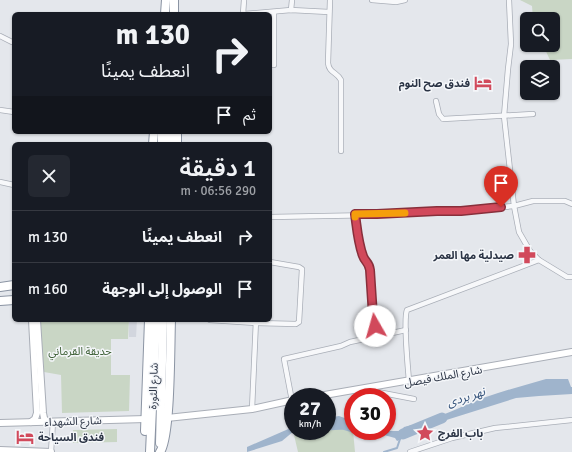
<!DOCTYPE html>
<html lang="ar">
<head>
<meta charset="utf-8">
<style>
	body { margin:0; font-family:Signika,"Noto Sans Arabic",sans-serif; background:#242831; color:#f1f3f6; direction:rtl; height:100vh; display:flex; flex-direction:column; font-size:15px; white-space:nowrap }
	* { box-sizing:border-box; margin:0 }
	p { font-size:13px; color:#9ea1a6 }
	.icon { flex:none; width:22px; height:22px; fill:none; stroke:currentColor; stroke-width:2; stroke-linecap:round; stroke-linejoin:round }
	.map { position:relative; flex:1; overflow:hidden; direction:ltr }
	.side { position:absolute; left:12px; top:142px; width:260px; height:180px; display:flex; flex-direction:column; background:#171b24; border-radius:6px; box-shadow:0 1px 3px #0004; direction:rtl }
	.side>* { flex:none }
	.top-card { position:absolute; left:12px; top:12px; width:260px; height:122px; border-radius:6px; box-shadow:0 1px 3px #0004; direction:rtl; background:#171b24; color:#f1f3f6; overflow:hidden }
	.buttons { position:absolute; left:520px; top:12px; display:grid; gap:8px }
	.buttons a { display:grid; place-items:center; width:40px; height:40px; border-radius:6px; background:#171b24; box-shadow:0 1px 3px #0004; font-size:20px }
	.speed { position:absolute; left:284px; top:388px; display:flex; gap:8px; font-size:20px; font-weight:700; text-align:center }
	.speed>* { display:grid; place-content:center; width:52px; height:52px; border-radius:50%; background:#171b24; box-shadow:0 1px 3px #0004; line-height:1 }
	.speed small { font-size:10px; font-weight:400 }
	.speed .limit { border:6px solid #d22; background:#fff; color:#111 }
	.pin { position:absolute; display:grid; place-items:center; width:34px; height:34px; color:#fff; margin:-41px -17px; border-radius:50% 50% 50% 0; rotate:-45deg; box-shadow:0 0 4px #0007 }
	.pin .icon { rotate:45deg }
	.me { position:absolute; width:44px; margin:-22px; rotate:353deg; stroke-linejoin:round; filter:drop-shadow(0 0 3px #0008) }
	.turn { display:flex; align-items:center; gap:14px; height:84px; padding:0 16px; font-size:18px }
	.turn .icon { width:52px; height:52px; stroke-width:2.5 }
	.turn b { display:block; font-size:28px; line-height:34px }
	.then { display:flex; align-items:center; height:38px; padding:0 16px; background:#0003; gap:8px; font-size:15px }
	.round { display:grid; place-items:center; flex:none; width:42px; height:42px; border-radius:6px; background:#242831 }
	.head { display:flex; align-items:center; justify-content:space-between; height:68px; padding:0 16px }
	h1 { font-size:24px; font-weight:600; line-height:30px }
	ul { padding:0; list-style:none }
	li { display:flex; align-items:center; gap:12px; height:52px; padding:0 16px; border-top:1px solid #363941 }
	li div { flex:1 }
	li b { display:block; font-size:15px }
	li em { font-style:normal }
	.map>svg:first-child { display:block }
	.built { fill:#d2d6de }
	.green { fill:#c9d6c5 }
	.water { fill:#9fb4cc }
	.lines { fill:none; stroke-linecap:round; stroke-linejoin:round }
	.stream { stroke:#9fb4cc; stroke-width:2 }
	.river { stroke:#9fb4cc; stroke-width:11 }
	.street-casing { stroke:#a9aeb7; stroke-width:6 }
	.secondary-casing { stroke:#a9aeb7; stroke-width:8 }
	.highway-casing { stroke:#8b94a3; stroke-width:10 }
	.street { stroke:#f7f8fa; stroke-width:4.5 }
	.secondary { stroke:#fff; stroke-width:6 }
	.highway { stroke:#fff; stroke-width:8 }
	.route-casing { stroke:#882f3b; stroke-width:10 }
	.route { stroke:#d1495b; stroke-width:7 }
	.slow { stroke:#f59e0b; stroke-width:7 }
	.labels { text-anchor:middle; stroke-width:3; stroke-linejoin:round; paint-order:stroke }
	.poi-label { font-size:11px; font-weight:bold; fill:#2b3445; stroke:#f4f6f9; text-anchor:end }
	.park-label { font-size:11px; fill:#3f6138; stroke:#f4f6f9 }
	.street-label { font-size:11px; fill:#2b3445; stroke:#f4f6f9 }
	.water-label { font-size:12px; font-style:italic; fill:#34527a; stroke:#f4f6f9 }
</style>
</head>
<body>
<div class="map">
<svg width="572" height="452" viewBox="0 0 572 452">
	<rect width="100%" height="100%" fill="#e4e7ec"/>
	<!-- built -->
	<path class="built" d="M 129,320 L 137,320 L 136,337 L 129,337 Z"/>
	<!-- green -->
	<g class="green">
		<path d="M 520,0 L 572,0 L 572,59 L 550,60 L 543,45 L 553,45 L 553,19 L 533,19 L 532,6 Z"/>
		<path d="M 40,320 L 129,320 L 128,339 L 111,339 L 111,375 L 130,375 L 129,411 L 62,413 L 61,375 L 44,372 Z"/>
		<path d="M 342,427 L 353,431 L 355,452 L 298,452 L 294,435 L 305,431 L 327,431 L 327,428 Z"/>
		<path d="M 117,429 L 117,442 L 73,443 L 73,430 Z"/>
	</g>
	<!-- water -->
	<g class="water">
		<path d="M 546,379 L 568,379 L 571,387 L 572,387 L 572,394 L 539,396 L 516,398 L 440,422 L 430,428 L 428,420 C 448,414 466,404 486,397 C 506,390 526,385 546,379 Z"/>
		<path d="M 339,416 L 353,421 L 353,427 L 343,424 L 327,425 L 327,418 Z"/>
		<path d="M 412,425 L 416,429 L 414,434 L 397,441 L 395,438 L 373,432 L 365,431 L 401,431 L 404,427 Z"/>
		<path d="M 293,427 L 294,431 L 282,441 L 247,452 L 247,447 Z"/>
	</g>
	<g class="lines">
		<!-- stream -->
		<path class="stream" d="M 384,452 L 397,448 L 400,439"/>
		<!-- river -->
		<g class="river">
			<path d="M 327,425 L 343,424 L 353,427"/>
			<path d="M 403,434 L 442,418"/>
		</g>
		<!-- street casing -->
		<g class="street-casing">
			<g id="street">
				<path d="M 330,0 L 328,63 C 329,73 337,72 341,80 L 341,151"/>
				<path d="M 372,0 L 396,2 L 405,0"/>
				<path d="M 509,0 L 511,44 L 508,69 L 504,116 L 514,206 L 519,232 L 530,251 L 539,260 L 567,277 L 572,277"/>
				<path d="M 291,10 L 292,0"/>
				<path d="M 243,14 L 244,0"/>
				<path d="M 244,14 L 291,10 L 329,12"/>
				<path d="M 0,36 L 12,42"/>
				<path d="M 270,65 L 274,65 L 274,12"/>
				<path d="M 436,101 L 439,114 L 443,119 L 533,114"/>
				<path d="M 0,110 L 14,112"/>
				<path d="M 0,182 L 14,185"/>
				<path d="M 355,214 C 357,228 358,242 363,256 C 365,262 369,262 370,270 L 373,316 L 377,336"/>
				<path d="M 270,217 L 377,215 L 437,211 L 461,211 L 514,206 L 533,201 L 565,201 L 572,204"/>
				<path d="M 210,320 L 256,323 L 296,324 L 299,322 L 302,269 L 299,267 L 270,262"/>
				<path d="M 409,381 C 408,368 403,319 407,310 L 539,260"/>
				<path d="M 362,389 L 414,399"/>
				<path d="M 292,401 L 284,359 L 341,346 L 350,342 L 406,330"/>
				<path d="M 252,409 L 256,320"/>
				<path d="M 51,452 L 53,422"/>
				<path d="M 410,452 L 452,438 L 495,428 L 572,420"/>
			</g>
		</g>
		<!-- secondary casing -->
		<g class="secondary-casing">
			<g id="secondary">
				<path d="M 37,320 L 43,413 L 44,418 L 47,422"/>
				<path d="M 313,397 L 572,352"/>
				<path d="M 167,418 L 252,409 L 293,400"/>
				<path d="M 31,422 L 35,419 L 37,413 L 32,320"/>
				<path d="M 0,423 L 146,419"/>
				<path d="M 0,450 L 51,452"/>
			</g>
		</g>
		<!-- highway casing -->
		<g class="highway-casing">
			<g id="highway">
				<path d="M 165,14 L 166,0"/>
				<path d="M 174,14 L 174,0"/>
				<path d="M 177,132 L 177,144"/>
				<path d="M 153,144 L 154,132"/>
				<path d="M 162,144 L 162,132"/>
				<path d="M 169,144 L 170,132"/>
				<path d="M 0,287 L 14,285"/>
				<path d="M 0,301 L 14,300"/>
				<path d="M 145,431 L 149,320"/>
				<path d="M 160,443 L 163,320"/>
				<path d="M 150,452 L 156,320"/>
				<path d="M 160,452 C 171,437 170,344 171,320"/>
			</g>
		</g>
		<!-- street -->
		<use href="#street" class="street"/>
		<!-- secondary -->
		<use href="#secondary" class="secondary"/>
		<!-- highway -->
		<use href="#highway" class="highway"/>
	</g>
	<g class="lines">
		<!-- route casing -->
		<g class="route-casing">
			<path id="route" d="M 375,326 L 373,316 L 370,270 C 369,262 365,262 363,256 C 358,243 357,228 355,214 L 377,214 L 437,211 L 461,211 L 501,207"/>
		</g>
		<!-- route -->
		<use href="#route" class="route"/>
		<!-- slow -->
		<path class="slow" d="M 355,217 L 355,214 L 405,213"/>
	</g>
	<!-- icons -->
	<defs>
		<g id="hotel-bare" transform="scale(1.38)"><path d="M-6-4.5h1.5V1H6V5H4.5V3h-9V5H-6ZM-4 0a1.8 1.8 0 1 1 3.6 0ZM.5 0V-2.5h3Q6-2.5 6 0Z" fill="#d1495b" stroke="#f4f6f9" stroke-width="2.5" paint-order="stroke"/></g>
		<g id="pharmacy-bare" transform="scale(1.38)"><path d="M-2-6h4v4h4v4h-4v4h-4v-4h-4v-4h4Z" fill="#d1495b" stroke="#f4f6f9" stroke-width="2.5" paint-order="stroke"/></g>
		<g id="sight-bare" transform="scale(1.38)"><path d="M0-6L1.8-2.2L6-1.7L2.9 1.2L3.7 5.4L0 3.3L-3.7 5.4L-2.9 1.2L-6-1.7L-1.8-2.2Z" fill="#d1495b" stroke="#f4f6f9" stroke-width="2.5" paint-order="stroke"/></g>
	</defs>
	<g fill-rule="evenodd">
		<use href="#hotel-bare" x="483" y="83"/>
		<use href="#pharmacy-bare" x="527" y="255"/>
		<use href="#sight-bare" x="425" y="433"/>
		<use href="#hotel-bare" x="25" y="437"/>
	</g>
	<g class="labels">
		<!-- poi labels -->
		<g class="poi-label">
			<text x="470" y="87">فندق صح النوم</text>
			<text x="514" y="259">صيدلية مها العمر</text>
			<text x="438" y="437" text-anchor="start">باب الفرج</text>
			<text x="38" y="441" text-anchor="start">فندق السياحة</text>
		</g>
		<!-- park labels -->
		<g class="park-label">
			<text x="80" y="355">حديقة القرماني</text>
		</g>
		<!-- street labels -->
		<g class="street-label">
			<text transform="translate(443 376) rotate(-10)" y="4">شارع الملك فيصل</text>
			<text transform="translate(153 386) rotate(-88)" y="4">شارع الثورة</text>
			<text transform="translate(73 421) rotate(-2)" y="4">شارع الشهداء</text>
		</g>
		<!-- water labels -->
		<g class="water-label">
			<text transform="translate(466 397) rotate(-18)" y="4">نهر بردى</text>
		</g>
	</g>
</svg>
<div class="buttons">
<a><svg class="icon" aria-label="search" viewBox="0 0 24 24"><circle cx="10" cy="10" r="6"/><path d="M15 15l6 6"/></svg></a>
<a><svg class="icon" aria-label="layers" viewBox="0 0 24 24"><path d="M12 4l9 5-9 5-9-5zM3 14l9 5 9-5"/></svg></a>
</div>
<div class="speed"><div>27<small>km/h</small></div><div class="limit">30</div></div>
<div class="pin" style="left:501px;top:207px;background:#d93025"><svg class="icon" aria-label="arrive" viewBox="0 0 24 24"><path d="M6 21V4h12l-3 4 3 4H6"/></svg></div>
<svg class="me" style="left:375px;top:326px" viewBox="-20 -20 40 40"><circle r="19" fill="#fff"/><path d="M0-13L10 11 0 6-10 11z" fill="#d1495b"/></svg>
<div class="top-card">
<div class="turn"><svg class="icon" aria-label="right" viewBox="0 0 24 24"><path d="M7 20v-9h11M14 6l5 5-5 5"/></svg><div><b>130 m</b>انعطف يمينًا</div></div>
<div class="then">ثم<svg class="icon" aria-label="arrive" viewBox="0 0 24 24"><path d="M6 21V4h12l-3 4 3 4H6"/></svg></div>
</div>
<section class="side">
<div class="head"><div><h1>1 دقيقة</h1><p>290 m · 06:56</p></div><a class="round"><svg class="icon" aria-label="close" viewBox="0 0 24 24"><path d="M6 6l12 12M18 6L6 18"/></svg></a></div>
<ul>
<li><svg class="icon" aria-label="right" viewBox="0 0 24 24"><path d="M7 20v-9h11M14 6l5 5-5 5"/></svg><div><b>انعطف يمينًا</b></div><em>130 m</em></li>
<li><svg class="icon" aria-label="arrive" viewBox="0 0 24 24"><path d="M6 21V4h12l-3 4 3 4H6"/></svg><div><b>الوصول إلى الوجهة</b></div><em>160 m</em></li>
</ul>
</section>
</div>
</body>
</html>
